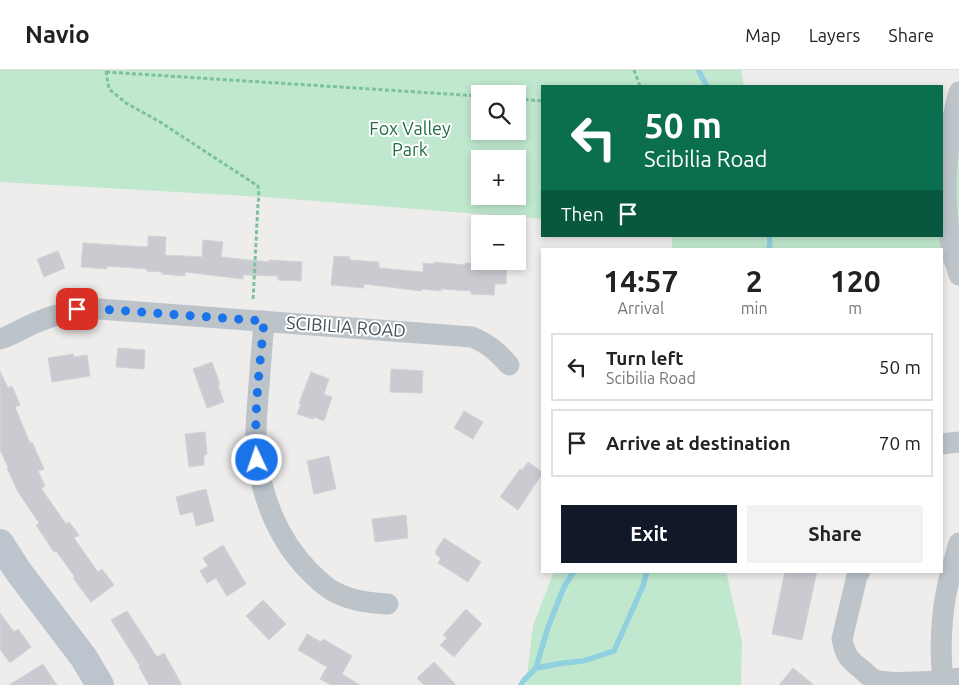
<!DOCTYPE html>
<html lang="en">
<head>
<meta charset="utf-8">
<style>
	body { margin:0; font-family:Ubuntu,sans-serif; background:#f2f2f2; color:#222; height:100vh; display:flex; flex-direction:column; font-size:19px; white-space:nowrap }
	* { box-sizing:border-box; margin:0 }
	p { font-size:16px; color:#767676 }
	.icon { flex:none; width:28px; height:28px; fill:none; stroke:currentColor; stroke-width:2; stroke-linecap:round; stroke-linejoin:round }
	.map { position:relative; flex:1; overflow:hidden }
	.sheet { position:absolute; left:541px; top:178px; width:402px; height:325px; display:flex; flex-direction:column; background:#fff; border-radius:0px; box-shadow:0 2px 8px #0003 }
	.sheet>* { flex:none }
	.hud { position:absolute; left:541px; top:15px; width:402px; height:152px; border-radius:0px; box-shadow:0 2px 8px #0003; background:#0b6e4f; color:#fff; overflow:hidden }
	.fabs { position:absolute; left:471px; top:15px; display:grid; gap:10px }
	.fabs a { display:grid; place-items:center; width:55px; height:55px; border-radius:0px; background:#fff; box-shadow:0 2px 8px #0003; font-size:25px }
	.pin { position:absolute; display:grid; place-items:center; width:42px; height:42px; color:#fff; margin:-21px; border-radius:10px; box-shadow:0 2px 8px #0006 }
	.me { position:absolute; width:55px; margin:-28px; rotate:357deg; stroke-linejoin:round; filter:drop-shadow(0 0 4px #0008) }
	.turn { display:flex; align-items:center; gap:18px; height:105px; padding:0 20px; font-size:22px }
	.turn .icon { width:65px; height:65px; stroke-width:2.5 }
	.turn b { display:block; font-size:35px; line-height:42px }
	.then { display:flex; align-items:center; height:48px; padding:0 20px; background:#0003; gap:10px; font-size:19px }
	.eta { display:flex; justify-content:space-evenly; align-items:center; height:85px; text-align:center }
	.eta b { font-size:30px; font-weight:700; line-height:35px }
	.cta { display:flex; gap:10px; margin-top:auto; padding:10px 20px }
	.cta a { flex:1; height:58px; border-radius:0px; background:#111827; color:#fff; font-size:20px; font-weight:700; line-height:58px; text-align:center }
	.cta a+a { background:#f2f2f2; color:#222 }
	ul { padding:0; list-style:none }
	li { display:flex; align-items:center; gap:15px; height:68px; margin:0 10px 8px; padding:0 10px; border:2px solid #e0e0e0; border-radius:0px }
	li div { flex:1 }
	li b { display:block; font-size:19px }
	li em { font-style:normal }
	header { display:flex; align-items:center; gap:30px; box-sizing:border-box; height:70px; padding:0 25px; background:#fff; border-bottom:1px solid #e0e0e0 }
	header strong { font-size:24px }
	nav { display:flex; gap:28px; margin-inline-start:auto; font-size:18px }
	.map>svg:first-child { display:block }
	.green { fill:#bfe8ce; fill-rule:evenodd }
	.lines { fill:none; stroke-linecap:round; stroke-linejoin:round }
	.stream { stroke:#91d0df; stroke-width:5.5 }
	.building { fill:#cacbd0; stroke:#d1d3d7 }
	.path { stroke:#7cc19e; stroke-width:3; stroke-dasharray:4 2.5; stroke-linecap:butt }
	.street { stroke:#bcc4ca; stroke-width:21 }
	.secondary { stroke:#bcc5ce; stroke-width:28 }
	.route { stroke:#1a73e8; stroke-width:9; stroke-dasharray:0 16.2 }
	.labels { text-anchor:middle; stroke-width:4; stroke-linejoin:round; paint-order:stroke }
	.park-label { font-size:18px; fill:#226e46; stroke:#fff }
	.street-label { font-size:18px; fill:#475057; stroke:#fff }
</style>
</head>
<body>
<header>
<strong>Navio</strong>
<nav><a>Map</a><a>Layers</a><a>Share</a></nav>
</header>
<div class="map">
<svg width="959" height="615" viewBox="0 0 959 615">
	<rect width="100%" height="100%" fill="#efecec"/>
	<!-- green -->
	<g class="green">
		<path d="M 0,0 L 741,0 L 744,16 L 542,16 L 542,149 L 265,127 L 0,112 ZM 480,24 L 518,24 L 518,61 L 480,61 ZM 480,89 L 518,89 L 518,126 L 480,126 Z"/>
		<path d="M 959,57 L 959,196 L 943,195 L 942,179 L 672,179 L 672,166 L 942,166 Z"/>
		<path d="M 554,501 L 726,501 L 742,571 L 741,615 L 526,615 L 533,556 Z"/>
	</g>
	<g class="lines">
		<!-- stream -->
		<g class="stream">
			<path d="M 698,0 L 707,16"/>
			<path d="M 769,179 L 770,172 L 769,166"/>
			<path d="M 536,598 L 564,593 L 583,591 L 614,581 L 643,516 L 647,501"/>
			<path d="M 521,615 L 524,610 L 536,598 L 548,557 L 564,517 L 574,501"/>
		</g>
	</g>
	<!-- building -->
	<g class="building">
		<path d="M 148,166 L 166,167 L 165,185 L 202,187 L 203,170 L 223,172 L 221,187 L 269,192 L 269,190 L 302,192 L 301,211 L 278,210 L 278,206 L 243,205 L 243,209 L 185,202 L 185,206 L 162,204 L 162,202 L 146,201 L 147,199 L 107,196 L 107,199 L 81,197 L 83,173 L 148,177 Z"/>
		<path d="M 58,181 L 65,198 L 44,207 L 37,189 Z"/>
		<path d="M 334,186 L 350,187 L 350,190 L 379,192 L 379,198 L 423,202 L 423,193 L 434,194 L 434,192 L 465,195 L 465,193 L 507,196 L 506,214 L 495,214 L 494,225 L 471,224 L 471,221 L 441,219 L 441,221 L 422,219 L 421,221 L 364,214 L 364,218 L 331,215 Z"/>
		<path d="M 118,278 L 145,280 L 144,299 L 116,297 Z"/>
		<path d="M 73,284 L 74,287 L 87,285 L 90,306 L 52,312 L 48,288 Z"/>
		<path d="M 212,292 L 220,314 L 218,315 L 224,332 L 207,338 L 193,299 Z"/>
		<path d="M 391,299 L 423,301 L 422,323 L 390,322 Z"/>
		<path d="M 0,301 L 8,318 L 12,316 L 20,335 L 15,337 L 30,373 L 32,372 L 44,399 L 38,401 L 45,416 L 41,418 L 66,454 L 69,452 L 79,465 L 74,468 L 98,502 L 102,499 L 114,515 L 91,532 L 73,508 L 75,507 L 56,481 L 54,482 L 36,455 L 39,453 L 18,422 L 7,398 L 8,397 L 0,380 Z"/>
		<path d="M 311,302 L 329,309 L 324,324 L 332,327 L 324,351 L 314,347 L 313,349 L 297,344 L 301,334 L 299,333 Z"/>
		<path d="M 464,341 L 483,352 L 473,369 L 454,358 Z"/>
		<path d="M 205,362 L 207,384 L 204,385 L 204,395 L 189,397 L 185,364 Z"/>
		<path d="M 329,386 L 336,419 L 314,424 L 307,391 Z"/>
		<path d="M 528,392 L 542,402 L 542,404 L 518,440 L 500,427 L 520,399 L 522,400 Z"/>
		<path d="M 206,419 L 214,451 L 196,456 L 193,442 L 180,445 L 176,427 Z"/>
		<path d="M 406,445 L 408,468 L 375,472 L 372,449 Z"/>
		<path d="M 444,468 L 481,492 L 468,512 L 438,493 L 441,488 L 436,485 L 436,480 Z"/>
		<path d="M 223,475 L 246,514 L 227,526 L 216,508 L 207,513 L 200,501 L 208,496 L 203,488 Z"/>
		<path d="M 785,501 L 817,501 L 802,570 L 772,564 Z"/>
		<path d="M 263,530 L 286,554 L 269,570 L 246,546 Z"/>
		<path d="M 466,539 L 482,554 L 454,587 L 440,575 L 447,568 L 443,565 Z"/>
		<path d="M 127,541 L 157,587 L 164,583 L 182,615 L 149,615 L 139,597 L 140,596 L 111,550 Z"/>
		<path d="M 0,543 L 14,562 L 18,559 L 31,577 L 10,593 L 0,579 Z"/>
		<path d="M 307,564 L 321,572 L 323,569 L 352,586 L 342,604 L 360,615 L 331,615 L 320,609 L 327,597 L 298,580 Z"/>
		<path d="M 434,592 L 456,615 L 424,615 L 417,608 Z"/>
		<path d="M 43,594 L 57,615 L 9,615 Z"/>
		<path d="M 793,598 L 814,615 L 779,615 Z"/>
	</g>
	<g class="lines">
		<!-- path -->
		<g class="path">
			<path d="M 634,0 L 640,16"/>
			<path d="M 106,1 L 109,19 L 126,33 L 160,52 L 258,116 L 259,126 L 258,133 L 253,231"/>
			<path d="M 106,2 L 480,26"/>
			<path d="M 518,29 L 542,31"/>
		</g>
		<!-- street -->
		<g class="street">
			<path d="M 959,22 C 946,69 942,128 951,175 C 953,185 956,195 959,205"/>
			<path d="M 264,251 C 262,276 260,301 258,327 C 257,343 255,360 256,376 C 259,422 277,469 310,502 C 317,509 325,517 333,521 C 351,531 369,533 388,534"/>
			<path d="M 0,269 C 13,265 23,258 35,253 C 59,243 74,240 99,239 L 472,267 C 488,274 497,281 509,295"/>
			<path d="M 942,374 L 959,372"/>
			<path d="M 860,501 L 857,506 L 842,569 C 845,584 848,589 860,598 C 864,601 869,607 875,610 C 889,615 942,611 959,608"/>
			<path d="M 944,615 C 939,585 941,544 948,514 C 951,500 955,487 959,473"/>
		</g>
		<!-- secondary -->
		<path class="secondary" d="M 0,473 L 18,501 L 84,588 L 100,615"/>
	</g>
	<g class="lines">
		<!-- route -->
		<path class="route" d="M 77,239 L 99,239 L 264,251 C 260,297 253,344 257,390"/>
	</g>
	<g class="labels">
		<!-- park labels -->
		<g class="park-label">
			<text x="410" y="65">Fox Valley<tspan x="410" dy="21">Park</tspan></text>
		</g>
		<!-- street labels -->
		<g class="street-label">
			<text transform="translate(346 257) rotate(4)" y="6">SCIBILIA ROAD</text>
		</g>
	</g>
</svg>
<div class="fabs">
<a><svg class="icon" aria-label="search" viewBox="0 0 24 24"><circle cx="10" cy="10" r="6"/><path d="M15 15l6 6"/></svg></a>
<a>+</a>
<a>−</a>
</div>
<div class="pin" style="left:77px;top:239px;background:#d93025"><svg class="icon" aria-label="arrive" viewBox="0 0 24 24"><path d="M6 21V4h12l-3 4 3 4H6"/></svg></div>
<svg class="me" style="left:257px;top:390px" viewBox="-20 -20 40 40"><circle r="17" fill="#1a73e8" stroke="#fff" stroke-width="3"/><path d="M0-11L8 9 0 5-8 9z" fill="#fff"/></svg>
<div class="hud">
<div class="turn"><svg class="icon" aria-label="left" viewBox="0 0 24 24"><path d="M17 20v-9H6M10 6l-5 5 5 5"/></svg><div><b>50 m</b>Scibilia Road</div></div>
<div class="then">Then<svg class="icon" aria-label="arrive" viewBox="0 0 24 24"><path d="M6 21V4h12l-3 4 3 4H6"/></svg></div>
</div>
<section class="sheet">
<div class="eta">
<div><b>14:57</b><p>Arrival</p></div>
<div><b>2</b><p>min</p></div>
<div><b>120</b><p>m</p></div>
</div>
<ul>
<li><svg class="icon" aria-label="left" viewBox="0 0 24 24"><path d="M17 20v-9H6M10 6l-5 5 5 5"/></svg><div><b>Turn left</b><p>Scibilia Road</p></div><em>50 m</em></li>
<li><svg class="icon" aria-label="arrive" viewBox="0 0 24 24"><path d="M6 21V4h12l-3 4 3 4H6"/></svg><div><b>Arrive at destination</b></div><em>70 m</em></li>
</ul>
<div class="cta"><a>Exit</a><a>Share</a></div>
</section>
</div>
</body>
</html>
